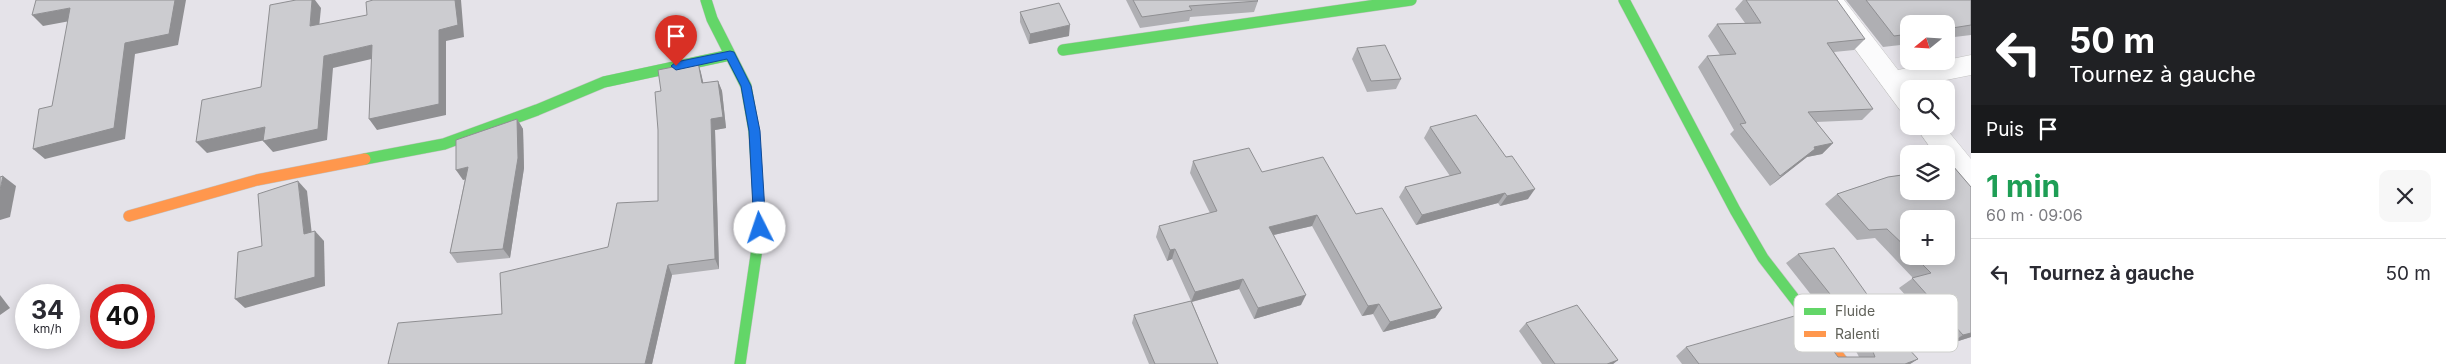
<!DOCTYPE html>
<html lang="fr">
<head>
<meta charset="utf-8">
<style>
	body { margin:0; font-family:Inter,sans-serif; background:#f7f7f7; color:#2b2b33; height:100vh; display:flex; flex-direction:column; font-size:19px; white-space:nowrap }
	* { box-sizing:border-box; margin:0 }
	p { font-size:16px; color:#7c7c81 }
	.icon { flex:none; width:28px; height:28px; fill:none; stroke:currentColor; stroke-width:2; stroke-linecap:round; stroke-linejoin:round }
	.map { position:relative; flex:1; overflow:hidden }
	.drawer { display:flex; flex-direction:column; background:#fff; width:475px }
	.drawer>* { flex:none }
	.top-card { background:#202124; color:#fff; overflow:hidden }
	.needle { width:32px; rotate:252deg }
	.controls { position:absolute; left:1900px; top:15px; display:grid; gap:10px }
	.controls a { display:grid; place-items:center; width:55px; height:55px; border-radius:10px; background:#fff; box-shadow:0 2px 12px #0003; font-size:25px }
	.speed { position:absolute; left:15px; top:284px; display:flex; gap:10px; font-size:25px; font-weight:700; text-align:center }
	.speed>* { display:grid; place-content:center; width:65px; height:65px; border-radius:50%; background:#fff; box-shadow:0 2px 12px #0003; line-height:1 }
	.speed small { font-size:12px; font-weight:400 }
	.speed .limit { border:8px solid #d22; background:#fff; color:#111 }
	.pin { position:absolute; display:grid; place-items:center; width:42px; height:42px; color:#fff; margin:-51px -21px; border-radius:50% 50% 50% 0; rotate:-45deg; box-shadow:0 0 5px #0007 }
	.pin .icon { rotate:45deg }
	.me { position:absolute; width:55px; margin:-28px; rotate:356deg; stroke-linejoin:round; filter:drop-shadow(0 0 4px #0008) }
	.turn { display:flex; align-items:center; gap:18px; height:105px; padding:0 15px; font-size:22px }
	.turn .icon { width:65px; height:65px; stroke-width:2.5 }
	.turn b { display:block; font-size:35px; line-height:42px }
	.then { display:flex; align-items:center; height:48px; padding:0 15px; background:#0003; gap:10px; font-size:19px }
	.round { display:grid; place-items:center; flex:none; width:52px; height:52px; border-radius:10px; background:#f7f7f7 }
	.overview { display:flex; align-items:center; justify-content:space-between; height:85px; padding:0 15px }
	h1 { font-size:30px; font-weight:700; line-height:38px; color:#1e9e55 }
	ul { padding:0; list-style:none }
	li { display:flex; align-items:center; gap:15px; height:70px; padding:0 15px; border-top:1px solid #e1e1e2 }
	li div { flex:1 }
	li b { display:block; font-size:19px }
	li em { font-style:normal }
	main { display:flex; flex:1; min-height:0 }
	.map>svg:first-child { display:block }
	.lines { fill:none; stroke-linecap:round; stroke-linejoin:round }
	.street-casing { stroke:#c4c4c3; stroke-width:1 }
	.fast-casing { stroke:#c3c3c3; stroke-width:12 }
	.slow-casing { stroke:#c3c3c3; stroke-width:12 }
	.street { fill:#fbfbfc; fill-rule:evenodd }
	.fast { stroke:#63d668; stroke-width:11 }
	.slow { stroke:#ff974d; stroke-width:11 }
	.wall { fill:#afafb3; fill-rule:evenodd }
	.shaded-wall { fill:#8f8f92 }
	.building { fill:#ccccd0; stroke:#8f8f92 }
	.route { fill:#1a73e8; stroke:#114b97 }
	.key { fill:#fff; stroke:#cfd0cd; stroke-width:1 }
	.key-label { font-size:14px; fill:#606159 }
</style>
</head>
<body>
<main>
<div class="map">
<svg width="1971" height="364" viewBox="0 0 1971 364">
	<rect width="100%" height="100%" fill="#e5e3e9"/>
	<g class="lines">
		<!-- street casing -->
		<g class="street-casing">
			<g id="street">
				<path d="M 1819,0 L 1844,0 L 1898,70 L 1971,55 L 1971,75 L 1911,87 L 1913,89 L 1909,89 L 1909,113 L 1900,110 Z"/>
				<path d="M 1915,126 L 1944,126 L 1971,159 L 1971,189 C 1954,183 1946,171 1946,154 L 1935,154 Z"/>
			</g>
		</g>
		<!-- fast casing -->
		<g class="fast-casing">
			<g id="fast">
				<path d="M 706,0 L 712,19 L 746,86 L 754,131 L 760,228 L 740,364"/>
				<path d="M 1624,0 L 1735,210 L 1763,258 L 1804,311"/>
				<path d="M 1063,50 L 1411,0"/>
				<path d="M 365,159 L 444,144 L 537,110 L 604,82 L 730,55"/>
			</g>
		</g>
		<!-- slow casing -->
		<g class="slow-casing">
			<g id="slow">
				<path d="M 129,216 L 257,180 L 365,159"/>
				<path d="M 1804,311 L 1845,364"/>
			</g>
		</g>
		<!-- street -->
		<use href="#street" class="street"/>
		<!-- fast -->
		<use href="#fast" class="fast"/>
		<!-- slow -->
		<use href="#slow" class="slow"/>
	</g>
	<!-- wall -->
	<g class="wall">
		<path d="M 1126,0 L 1257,0 L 1258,1 L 1254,12 L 1190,17 L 1189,21 L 1140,28 Z"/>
		<path d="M 1743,0 L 1746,0 L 1865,39 L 1854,50 L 1834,52 L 1873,109 L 1862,120 L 1816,122 L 1833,143 L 1822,154 L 1807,157 L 1770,186 L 1730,134 L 1734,130 L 1698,67 L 1707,56 L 1720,55 L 1708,36 L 1717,24 L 1745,23 L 1735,9 Z"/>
		<path d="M 1846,0 L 1971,0 L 1971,35 L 1946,38 L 1946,24 L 1909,24 L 1909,44 L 1883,47 Z"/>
		<path d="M 1020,12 L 1069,36 L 1029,44 L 1020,22 Z"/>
		<path d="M 1357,48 L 1401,79 L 1396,89 L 1367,92 L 1352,59 Z"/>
		<path d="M 698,62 L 701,73 L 703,83 L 718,81 L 722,91 L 726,128 L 715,130 L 719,269 L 672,275 L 652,364 L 388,364 L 502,314 L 608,247 L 658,201 L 661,91 Z"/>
		<path d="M 517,119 L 523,129 L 524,168 L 510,258 L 457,263 L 450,253 L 465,179 L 463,180 Z"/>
		<path d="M 1430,127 L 1528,199 L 1500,206 L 1498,203 L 1416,225 L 1399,197 L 1405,187 L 1450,176 L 1424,138 Z"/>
		<path d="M 1193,161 L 1262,172 L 1356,214 L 1442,308 L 1435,318 L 1383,332 L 1373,314 L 1362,316 L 1312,226 L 1274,235 L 1301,305 L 1254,319 L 1239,289 L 1192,302 L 1218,364 L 1149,364 L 1132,323 L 1134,315 L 1191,301 L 1172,259 L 1167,261 L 1156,237 L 1159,226 L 1210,213 L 1190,173 Z"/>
		<path d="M 1953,166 L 1971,187 L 1971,337 L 1949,344 L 1899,288 L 1913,278 L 1875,238 L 1857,240 L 1825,204 L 1837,194 L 1888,177 L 1909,174 L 1909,191 L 1946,191 L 1946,168 ZM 1909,219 L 1946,219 L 1946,256 L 1909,256 Z"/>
		<path d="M 1798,254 L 1896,335 L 1918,359 L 1910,364 L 1682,364 L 1676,356 L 1686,347 L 1838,357 L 1859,357 L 1857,353 L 1786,263 Z"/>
		<path d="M 1526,323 L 1618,360 L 1613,364 L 1542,364 L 1519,331 Z"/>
	</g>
	<!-- shaded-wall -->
	<g class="shaded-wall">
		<path d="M 175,0 L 186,0 L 178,45 L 135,54 L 125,139 L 45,159 L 33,149 L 125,43 Z"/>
		<path d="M 312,0 L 315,0 L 321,8 L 318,38 L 310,26 Z"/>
		<path d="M 455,0 L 461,0 L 464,37 L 446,41 L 446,115 L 377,130 L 369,119 Z"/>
		<path d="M 70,8 L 81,19 L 43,26 L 32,15 Z"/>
		<path d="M 1070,25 L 1069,36 L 1029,44 L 1030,34 Z"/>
		<path d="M 372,45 L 380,57 L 333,68 L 327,140 L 273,152 L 263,141 L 324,56 Z"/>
		<path d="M 698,62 L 701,73 L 706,94 L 702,83 Z"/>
		<path d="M 718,81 L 722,91 L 726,128 L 715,130 L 719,269 L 715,259 L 711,119 Z"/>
		<path d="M 517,119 L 523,129 L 524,168 L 510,258 L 503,249 Z"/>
		<path d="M 265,127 L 274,138 L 207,153 L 196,142 Z"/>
		<path d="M 1833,143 L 1822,154 L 1807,157 L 1770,186 L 1814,147 Z"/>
		<path d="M 468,167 L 474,177 L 463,180 L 456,170 Z"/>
		<path d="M 3,176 L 16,186 L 10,217 L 0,220 L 0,190 Z"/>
		<path d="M 298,181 L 307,191 L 313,244 L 304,234 Z"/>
		<path d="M 1535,189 L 1528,199 L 1500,206 L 1507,196 Z"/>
		<path d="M 1505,193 L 1498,203 L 1416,225 L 1422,215 Z"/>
		<path d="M 1317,215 L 1312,226 L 1265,237 L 1269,227 Z"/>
		<path d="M 315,231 L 324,241 L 325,286 L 245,308 L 235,299 Z"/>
		<path d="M 1175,249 L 1172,259 L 1167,261 L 1170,250 Z"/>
		<path d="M 668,265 L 672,275 L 652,364 L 645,364 Z"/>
		<path d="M 1243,279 L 1239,289 L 1191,302 L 1195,292 Z"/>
		<path d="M 0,295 L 10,308 L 0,315 Z"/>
		<path d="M 1306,295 L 1301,305 L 1254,319 L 1258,308 Z"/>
		<path d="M 1379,304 L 1373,314 L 1362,316 L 1368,306 Z"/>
		<path d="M 1442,308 L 1435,318 L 1383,332 L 1390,322 Z"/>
		<path d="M 1971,333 L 1971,337 L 1949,344 L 1963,335 Z"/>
		<path d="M 1918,359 L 1910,364 L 1905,364 Z"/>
		<path d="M 1618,360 L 1613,364 L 1607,364 Z"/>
	</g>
	<!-- building -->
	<g class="building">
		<path d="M 36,0 L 175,0 L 169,34 L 125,43 L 114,128 L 33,149 L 39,109 L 52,106 L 70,8 L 32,15 Z"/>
		<path d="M 296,0 L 312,0 L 310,26 L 367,15 L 366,2 L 373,0 L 455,0 L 458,25 L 439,30 L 439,104 L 369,119 L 372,45 L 324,56 L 318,129 L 263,141 L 265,127 L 196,142 L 202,100 L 261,87 L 270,5 Z"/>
		<path d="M 1133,0 L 1257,0 L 1258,1 L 1189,6 L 1192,10 L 1142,17 Z"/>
		<path d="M 1746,0 L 1837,0 L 1865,39 L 1827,43 L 1873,109 L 1808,112 L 1833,143 L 1814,147 L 1815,149 L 1780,176 L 1740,124 L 1746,123 L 1707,56 L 1736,54 L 1717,24 L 1761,23 Z"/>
		<path d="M 1866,0 L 1971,0 L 1971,25 L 1946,29 L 1946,24 L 1909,24 L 1909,34 L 1894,36 Z"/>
		<path d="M 1059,3 L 1070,25 L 1030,34 L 1020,12 Z"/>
		<path d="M 1385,45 L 1401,79 L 1371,81 L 1357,48 Z"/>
		<path d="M 698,62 L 702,83 L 718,81 L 723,117 L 711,119 L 715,259 L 668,265 L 645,364 L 388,364 L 398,323 L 502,314 L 500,273 L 608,247 L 617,203 L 658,201 L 658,130 L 655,92 L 661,91 L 658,70 Z"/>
		<path d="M 1476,115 L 1506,157 L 1512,156 L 1535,189 L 1507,196 L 1505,193 L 1422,215 L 1405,187 L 1461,173 L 1430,127 Z"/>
		<path d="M 517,119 L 518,158 L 503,249 L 450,253 L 468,167 L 456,170 L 456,140 Z"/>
		<path d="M 1249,148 L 1262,172 L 1323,157 L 1356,214 L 1382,208 L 1442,308 L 1390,322 L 1379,304 L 1368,306 L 1317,215 L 1269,227 L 1306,295 L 1258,308 L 1243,279 L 1195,292 L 1175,249 L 1170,250 L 1159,226 L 1217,211 L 1193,161 Z"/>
		<path d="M 1953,166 L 1971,187 L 1971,333 L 1963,335 L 1912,278 L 1931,273 L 1914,256 L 1946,256 L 1946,219 L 1909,219 L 1909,250 L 1887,229 L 1869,230 L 1837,194 L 1888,177 L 1909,174 L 1909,191 L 1946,191 L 1946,168 Z"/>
		<path d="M 3,176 L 0,190 L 0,177 Z"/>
		<path d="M 298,181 L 304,234 L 315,231 L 315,277 L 235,299 L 238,252 L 262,246 L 258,194 Z"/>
		<path d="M 1834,248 L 1896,335 L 1918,359 L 1905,364 L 1699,364 L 1686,347 L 1805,313 L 1838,357 L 1875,357 L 1870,344 L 1798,254 Z"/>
		<path d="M 1191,301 L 1218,364 L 1155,364 L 1134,315 Z"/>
		<path d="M 1577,305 L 1618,360 L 1607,364 L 1555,364 L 1526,323 Z"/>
	</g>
	<!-- route -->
	<path class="route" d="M 730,51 L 734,52 L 751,86 L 760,131 L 766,228 L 760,233 L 754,228 L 749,131 L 741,86 L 727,59 L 676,70 L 671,66 L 676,62 Z"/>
	<!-- legend -->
	<rect x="1794" y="294" width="164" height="58" rx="8" class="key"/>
	<rect x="1804" y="308" width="22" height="7" fill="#63d668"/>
	<rect x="1804" y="331" width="22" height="6" fill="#ff974d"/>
	<g class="key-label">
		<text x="1835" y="316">Fluide</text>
		<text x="1835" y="339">Ralenti</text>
	</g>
</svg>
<div class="controls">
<a><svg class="needle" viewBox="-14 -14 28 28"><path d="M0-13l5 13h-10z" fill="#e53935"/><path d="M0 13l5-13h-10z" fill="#7c7c81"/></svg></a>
<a><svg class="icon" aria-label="search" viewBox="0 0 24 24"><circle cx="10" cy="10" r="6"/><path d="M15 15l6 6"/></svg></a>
<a><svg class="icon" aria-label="layers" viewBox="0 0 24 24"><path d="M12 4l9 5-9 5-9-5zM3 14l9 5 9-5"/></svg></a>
<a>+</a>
</div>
<div class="speed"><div>34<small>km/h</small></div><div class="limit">40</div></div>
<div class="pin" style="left:676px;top:66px;background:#d93025"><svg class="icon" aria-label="arrive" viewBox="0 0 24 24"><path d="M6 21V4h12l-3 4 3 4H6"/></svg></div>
<svg class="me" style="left:760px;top:228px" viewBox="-20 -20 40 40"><circle r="19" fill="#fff"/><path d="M0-13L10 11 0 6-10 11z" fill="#1a73e8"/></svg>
</div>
<section class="drawer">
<div class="top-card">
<div class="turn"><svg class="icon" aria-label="left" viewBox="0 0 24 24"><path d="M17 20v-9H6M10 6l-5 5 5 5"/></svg><div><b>50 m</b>Tournez à gauche</div></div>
<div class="then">Puis<svg class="icon" aria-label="arrive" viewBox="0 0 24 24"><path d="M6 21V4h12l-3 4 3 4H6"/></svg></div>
</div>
<div class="overview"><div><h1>1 min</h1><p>60 m · 09:06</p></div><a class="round"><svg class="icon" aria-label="close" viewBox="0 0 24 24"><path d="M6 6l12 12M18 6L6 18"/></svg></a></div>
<ul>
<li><svg class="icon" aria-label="left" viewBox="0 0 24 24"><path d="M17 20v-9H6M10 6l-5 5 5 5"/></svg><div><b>Tournez à gauche</b></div><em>50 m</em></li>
</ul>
</section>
</main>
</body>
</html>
